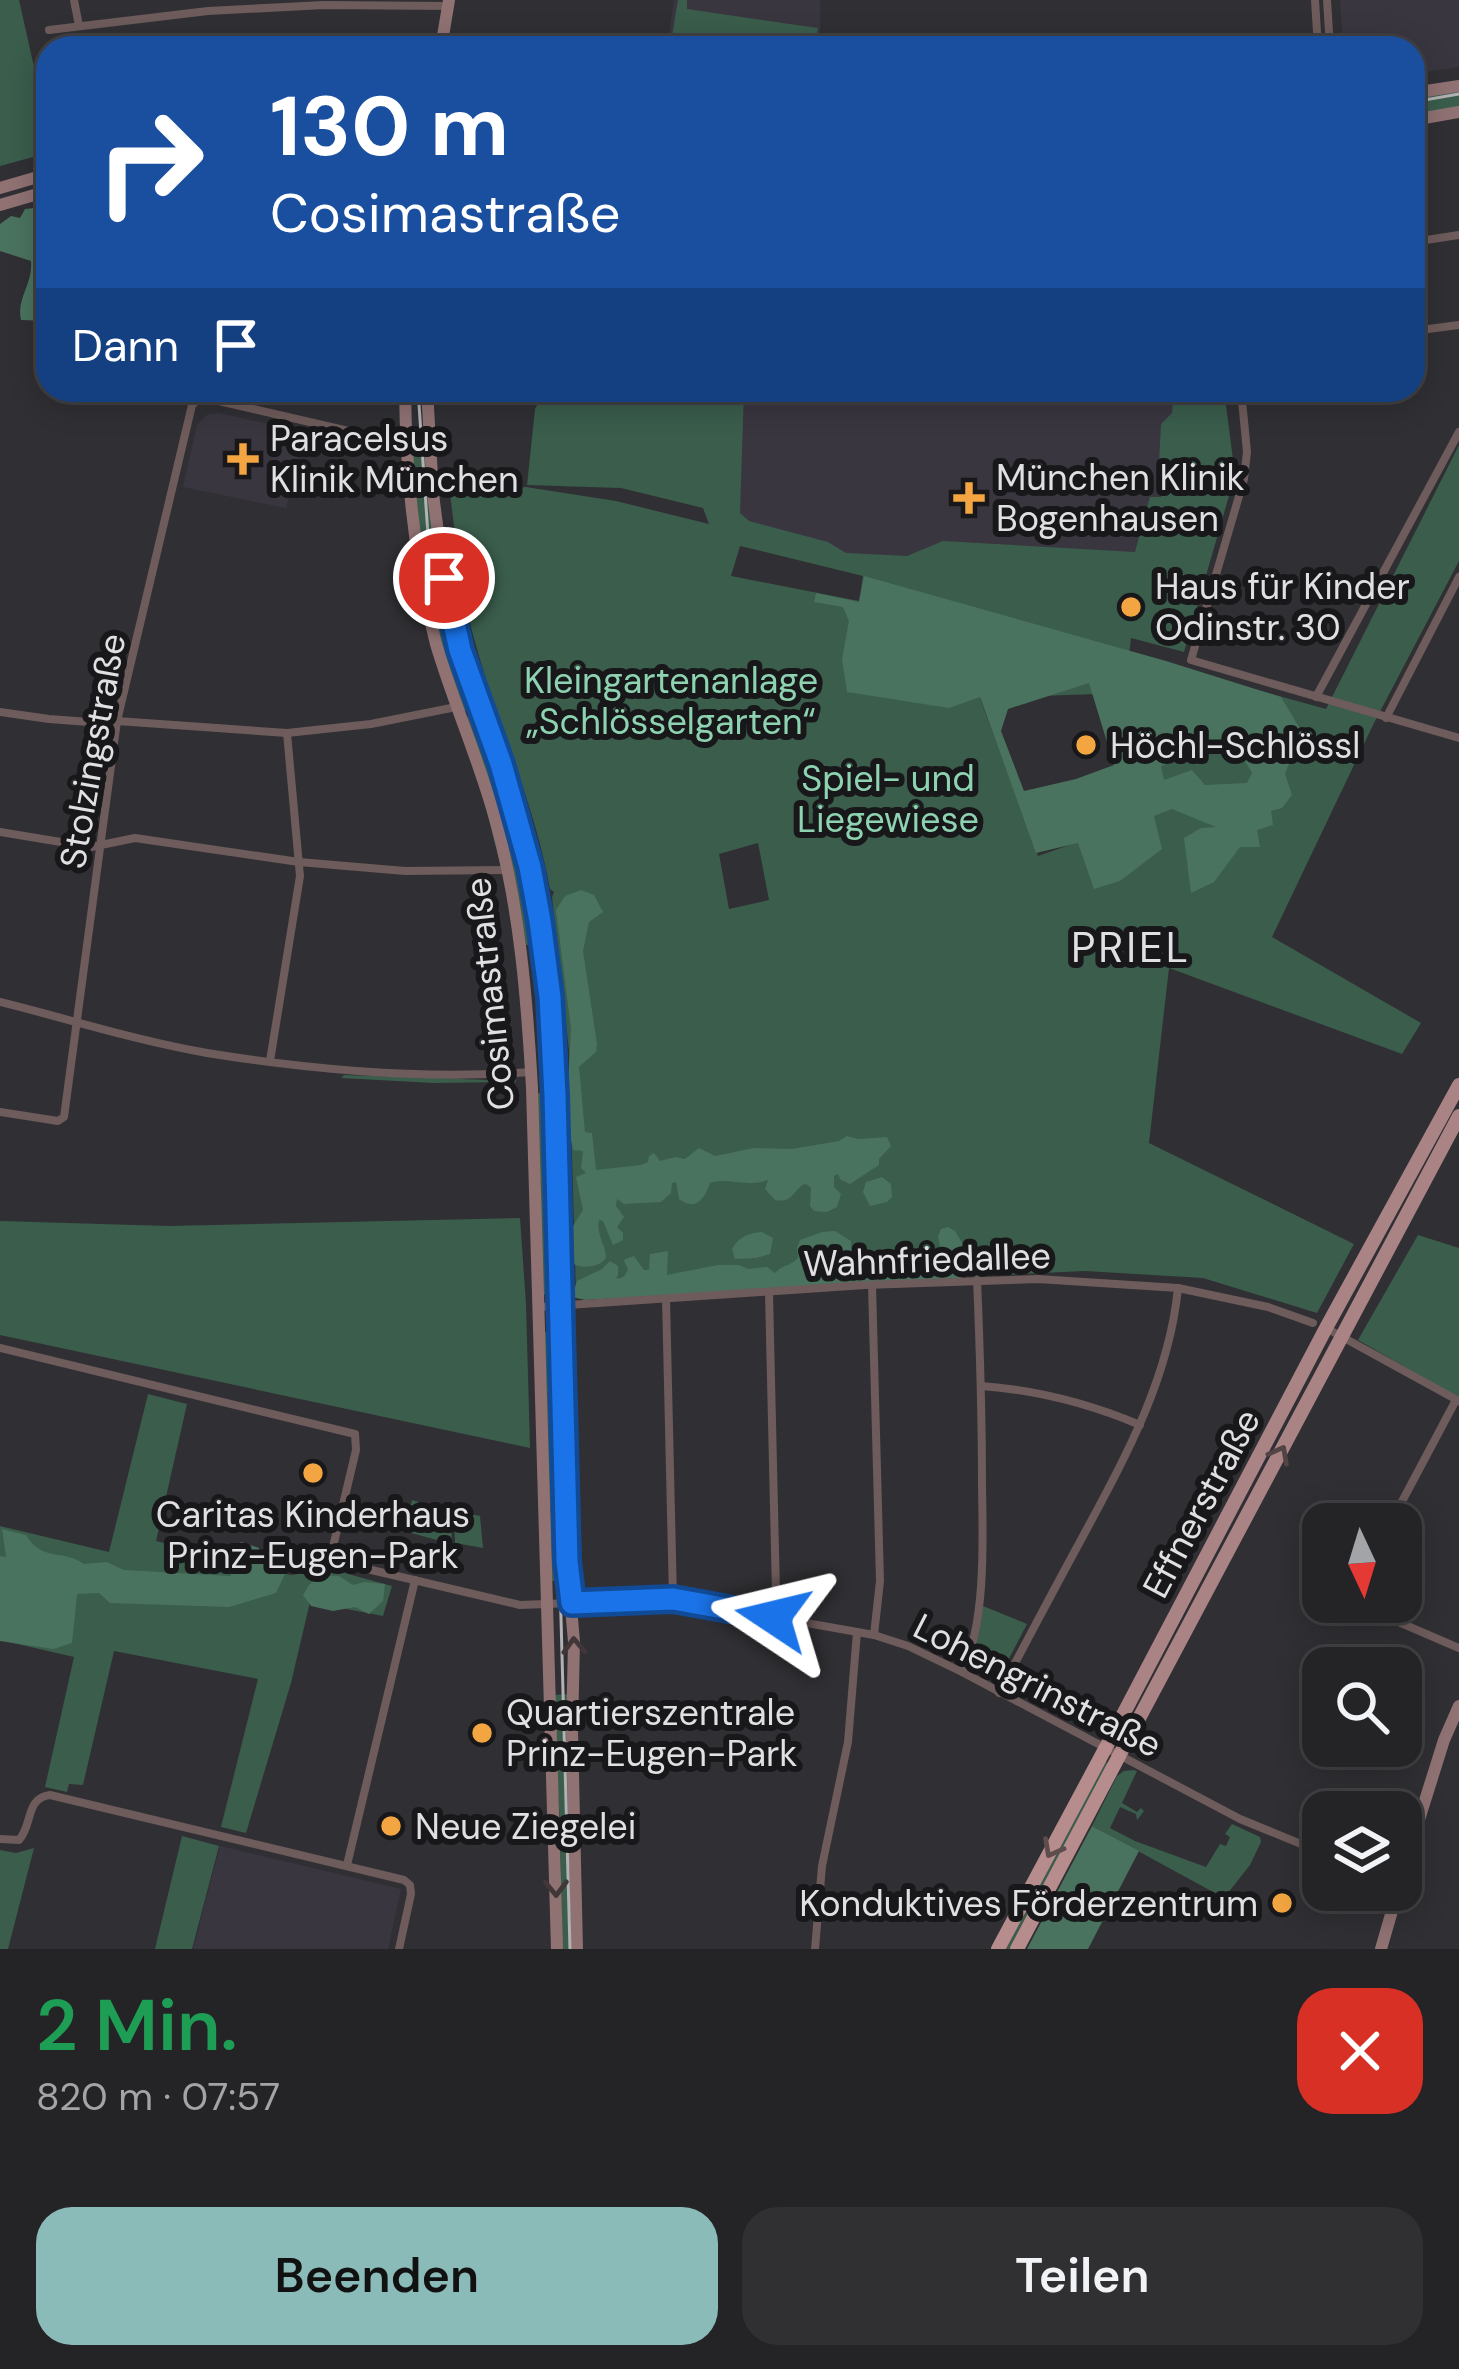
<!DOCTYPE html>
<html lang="de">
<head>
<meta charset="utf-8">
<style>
	body { margin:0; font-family:"DM Sans",sans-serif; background:#302f32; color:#f1f3f6; height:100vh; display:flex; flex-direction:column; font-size:45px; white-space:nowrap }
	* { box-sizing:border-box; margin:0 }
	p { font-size:39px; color:#a3a4a7 }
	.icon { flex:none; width:66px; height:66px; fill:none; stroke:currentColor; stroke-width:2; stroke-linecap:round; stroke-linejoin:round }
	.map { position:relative; height:1949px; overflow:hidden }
	.side { display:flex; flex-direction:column; background:#242326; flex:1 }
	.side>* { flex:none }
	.hud { position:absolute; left:36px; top:36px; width:1389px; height:366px; border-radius:36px; box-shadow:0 6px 30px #0003,0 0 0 3px #414043; background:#1a4fa0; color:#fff; overflow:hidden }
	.needle { width:78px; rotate:176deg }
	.buttons { position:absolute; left:1302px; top:1503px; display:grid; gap:24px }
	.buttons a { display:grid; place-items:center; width:120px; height:120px; border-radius:24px; background:#242326; box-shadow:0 6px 30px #0003,0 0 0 3px #414043; font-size:60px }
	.pin { position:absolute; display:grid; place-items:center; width:102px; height:102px; color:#fff; margin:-51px; border:6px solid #fff; border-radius:50%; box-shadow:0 3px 12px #0007 }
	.me { position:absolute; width:132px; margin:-66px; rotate:280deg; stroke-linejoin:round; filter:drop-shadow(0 0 9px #0008) }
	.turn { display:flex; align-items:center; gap:42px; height:252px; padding:0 36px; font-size:54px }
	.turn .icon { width:156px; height:156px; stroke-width:2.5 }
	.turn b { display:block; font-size:84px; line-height:102px }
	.then { display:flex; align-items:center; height:114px; padding:0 36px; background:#0003; gap:24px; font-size:45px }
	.round { display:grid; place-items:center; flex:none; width:126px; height:126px; border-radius:36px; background:#302f32 }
	.overview { display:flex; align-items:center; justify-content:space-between; height:204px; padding:0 36px }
	h1 { font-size:72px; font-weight:600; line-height:90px; color:#1e9e55 }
	.cta { display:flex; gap:24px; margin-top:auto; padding:24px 36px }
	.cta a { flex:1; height:138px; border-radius:36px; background:#8bbbb9; color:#111; font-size:48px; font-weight:600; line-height:138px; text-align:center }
	.cta a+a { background:#302f32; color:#f1f3f6 }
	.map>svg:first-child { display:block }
	.built { fill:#3a3640 }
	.green { fill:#3a5d4c; fill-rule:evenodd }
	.forest { fill:#4a735f; fill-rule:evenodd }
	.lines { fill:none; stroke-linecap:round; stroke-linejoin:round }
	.minor { stroke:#6e5b5b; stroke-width:8 }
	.secondary { stroke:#907273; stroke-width:12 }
	.primary { stroke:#aa8485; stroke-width:14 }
	.trunk { stroke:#b68c8d; stroke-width:14 }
	.tram { stroke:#b2b1b4; stroke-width:3 }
	.oneway { stroke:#524344 }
	.oneway2 { stroke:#423738 }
	.oneway3 { stroke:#5f4c4d }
	.route-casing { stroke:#114b97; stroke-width:30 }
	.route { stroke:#1a73e8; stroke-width:21 }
	.poi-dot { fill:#f2a541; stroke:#181719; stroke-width:4.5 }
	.labels { text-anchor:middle; stroke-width:12; stroke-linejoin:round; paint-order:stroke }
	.poi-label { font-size:36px; fill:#e0dfe2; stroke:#181719; text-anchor:start }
	.park-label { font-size:36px; fill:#8dd3b1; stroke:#181719 }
	.street-label { font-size:36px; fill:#e0dfe2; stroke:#181719 }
	.quarter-label { font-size:42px; letter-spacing:3px; fill:#e0dfe2; stroke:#181719 }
</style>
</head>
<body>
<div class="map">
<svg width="1459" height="1949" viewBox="0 0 1459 1949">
	<rect width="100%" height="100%" fill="#302f33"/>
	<!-- built -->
	<g class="built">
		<path d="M 674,0 L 820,0 L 820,48 L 667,48 Z"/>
		<path d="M 1340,0 L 1459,0 L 1459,67 L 1413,74 L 1413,48 L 1343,48 Z"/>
		<path d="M 734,390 L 1218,390 L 1155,568 L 999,602 L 725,522 Z"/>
		<path d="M 219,413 L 304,432 L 286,508 L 183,487 L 197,425 L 208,414 Z"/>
		<path d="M 220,1846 L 401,1889 L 388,1949 L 193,1949 Z"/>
	</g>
	<!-- green -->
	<g class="green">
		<path d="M 0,0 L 19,0 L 48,129 L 48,153 L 0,166 Z"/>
		<path d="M 678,0 L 687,0 L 687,9 L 818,28 L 816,38 L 809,37 L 807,48 L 670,48 Z"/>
		<path d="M 1459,91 L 1459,107 L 1413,115 L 1413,98 Z"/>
		<path d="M 545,390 L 744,390 L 740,513 L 749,521 L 828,542 L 846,553 L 907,556 L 943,541 L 1135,552 L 1150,497 L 1161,497 L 1163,480 L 1174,479 L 1175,464 L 1159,463 L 1161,424 L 1172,413 L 1174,390 L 1224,390 L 1235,475 L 1184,652 L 1131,638 L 1126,683 L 1098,694 L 980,698 L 1038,856 L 1078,842 L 1120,776 L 1145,659 L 1326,709 L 1459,445 L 1459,561 L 1374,723 L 1272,937 L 1421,1023 L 1402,1054 L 1169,968 L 1149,1143 L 1354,1244 L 1317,1313 L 1203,1278 L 1085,1271 L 576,1295 L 569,1051 L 552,897 L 554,892 L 550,889 C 534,800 495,719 472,631 C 460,586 456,540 450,494 L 526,487 L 616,501 L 709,524 L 703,508 L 621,488 L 527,485 L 535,409 ZM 740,546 L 863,576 L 859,601 L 731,576 ZM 758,843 L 769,900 L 729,909 L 719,854 Z"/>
		<path d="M 424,454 L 427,456 L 431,512 L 475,707 L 461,712 L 439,645 L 423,566 L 412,455 Z"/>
		<path d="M 477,713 L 517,834 L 540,943 L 521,946 L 463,718 Z"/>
		<path d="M 344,1075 L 490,1080 L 493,1077 L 516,1077 L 516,1082 L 434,1083 L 341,1078 Z"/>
		<path d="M 535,1093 L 551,1093 L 556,1294 L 541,1295 L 539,1197 L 541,1192 Z"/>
		<path d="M 520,1218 L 526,1304 L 530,1448 L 0,1335 L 0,1221 L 169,1226 Z"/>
		<path d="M 1418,1235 L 1459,1248 L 1459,1398 L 1358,1340 Z"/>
		<path d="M 543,1332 L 558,1332 L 565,1580 L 550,1581 L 548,1512 L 551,1510 L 548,1505 Z"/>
		<path d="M 148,1394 L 187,1404 L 156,1541 L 291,1575 L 330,1569 L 392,1586 L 383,1616 L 310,1602 L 291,1683 L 246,1833 L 221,1827 L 258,1679 L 114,1651 L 83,1785 L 69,1784 L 67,1792 L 45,1787 L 74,1657 L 0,1640 L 0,1526 L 109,1552 Z"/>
		<path d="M 397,1500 L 411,1504 L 412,1500 L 422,1503 L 420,1508 L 411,1506 L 409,1512 L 415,1514 L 413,1524 L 423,1510 L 451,1517 L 452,1544 L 396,1529 L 391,1522 Z"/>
		<path d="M 454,1510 L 480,1516 L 483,1548 L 455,1543 Z"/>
		<path d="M 983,1606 L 1027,1624 L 1000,1676 L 991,1679 L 972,1670 Z"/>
		<path d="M 570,1694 L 574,1949 L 562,1949 L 560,1824 L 552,1695 Z"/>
		<path d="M 1106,1762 L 1108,1763 L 1010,1949 L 1006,1949 Z"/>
		<path d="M 1133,1770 L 1137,1771 L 1122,1803 L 1137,1812 L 1141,1808 L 1144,1811 L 1137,1820 L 1136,1814 L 1120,1807 L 1110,1828 L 1135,1841 L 1206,1867 L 1220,1844 L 1226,1846 L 1230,1837 L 1225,1834 L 1232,1824 L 1260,1837 L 1261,1842 L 1250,1865 L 1224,1898 L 1092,1826 L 1117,1776 L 1124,1771 Z"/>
		<path d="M 182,1836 L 219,1846 L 192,1949 L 155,1949 Z"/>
		<path d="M 34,1848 L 8,1949 L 0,1949 L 0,1850 L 16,1853 Z"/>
	</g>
	<!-- forest -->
	<g class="forest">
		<path d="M 48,195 L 48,321 L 21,320 C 16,298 33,285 31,261 L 0,251 L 0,224 L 11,216 L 20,218 L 25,209 L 34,208 Z"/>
		<path d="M 864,576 L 1166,661 L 1281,697 L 1302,732 L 1285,774 L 1292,795 L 1282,808 L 1271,811 L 1273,825 L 1257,830 L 1260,847 L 1240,847 L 1214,882 L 1191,893 L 1184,838 L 1201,828 L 1216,827 L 1172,809 L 1154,816 L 1162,849 L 1120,881 L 1094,889 L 1078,843 L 1036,853 L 980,697 L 949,708 L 847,692 L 842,659 L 849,621 L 843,607 L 814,602 L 816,593 L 859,602 ZM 1089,683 L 1114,765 L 1076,779 L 1024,791 L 1001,731 L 1008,709 ZM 1234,742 L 1252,773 L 1247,783 L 1205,785 L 1192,770 L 1164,780 L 1161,766 Z"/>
		<path d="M 581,890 L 594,895 L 603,912 L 589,922 L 583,951 L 597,1044 L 596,1052 L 579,1067 L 585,1132 L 592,1133 L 596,1170 L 641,1165 L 648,1162 L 649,1156 L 654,1153 L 660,1161 L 675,1157 L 685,1159 L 699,1148 L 715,1156 L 754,1148 L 792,1149 L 839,1141 L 847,1136 L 858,1139 L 887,1137 L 891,1146 L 879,1159 L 879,1165 L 850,1184 L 841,1180 L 838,1174 L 834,1176 L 834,1187 L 841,1194 L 837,1207 L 827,1212 L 814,1211 L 810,1206 L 811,1188 L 806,1184 L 802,1185 C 792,1194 791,1203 775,1200 L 765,1189 L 768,1180 C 744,1188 729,1177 710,1183 C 705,1198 696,1212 679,1199 L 676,1182 L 672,1183 L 671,1193 L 661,1202 L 624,1204 L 617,1199 L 616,1206 L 624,1217 L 617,1227 L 623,1233 L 623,1240 L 613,1245 L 603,1221 L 599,1220 C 596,1235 606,1245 606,1258 C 600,1267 583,1269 574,1264 L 573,1226 L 583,1210 L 576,1177 L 586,1173 L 581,1168 L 583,1151 L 573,1150 L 566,1116 L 557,1105 L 568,1083 L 571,1029 L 556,910 L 565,896 Z"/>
		<path d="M 882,1177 L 891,1184 L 892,1197 L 887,1202 L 870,1206 L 863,1192 L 866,1182 Z"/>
		<path d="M 948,1227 L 955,1231 L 964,1246 L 958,1259 L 967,1267 L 968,1273 L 961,1278 L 585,1300 L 572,1297 L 577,1281 L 602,1269 L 610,1261 L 618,1266 L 618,1275 L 616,1278 C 622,1280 626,1275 628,1269 L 624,1261 L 625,1259 L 634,1256 L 644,1270 L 649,1270 L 650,1254 L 668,1251 L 667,1275 L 718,1265 L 739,1265 L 748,1269 L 767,1267 L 775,1273 C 782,1265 791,1266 798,1258 L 797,1247 L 800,1240 L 822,1232 L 835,1231 L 851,1241 L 851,1256 L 844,1260 L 843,1265 L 865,1269 L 876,1259 L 898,1260 L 905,1254 L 932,1258 L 940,1247 L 938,1236 L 941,1229 Z"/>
		<path d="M 762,1232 L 773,1238 L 770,1254 L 756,1258 L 735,1259 L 732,1249 C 739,1236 749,1233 762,1232 Z"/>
		<path d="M 2,1529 L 26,1535 C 42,1562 63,1549 84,1564 L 107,1562 L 124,1570 L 231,1576 L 231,1554 L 241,1542 L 259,1548 L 260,1562 L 286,1572 L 276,1593 L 229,1607 L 110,1603 L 99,1593 L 77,1594 L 72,1643 L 53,1649 L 0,1641 L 0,1556 L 6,1557 Z"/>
		<path d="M 320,1575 L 339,1576 L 353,1585 L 364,1582 L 385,1584 L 383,1601 L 369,1614 L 355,1607 L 333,1611 L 311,1606 L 303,1595 L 309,1585 Z"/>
		<path d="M 1092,1826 L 1139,1851 L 1088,1949 L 1027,1949 Z"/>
	</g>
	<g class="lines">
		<!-- minor -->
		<g class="minor">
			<path d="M 74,0 L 79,26"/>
			<path d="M 1315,0 L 1318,48"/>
			<path d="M 1327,0 L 1330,48"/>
			<path d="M 49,30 L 208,11 L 324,5 L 448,6"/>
			<path d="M 1413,242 L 1459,235"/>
			<path d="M 1413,331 L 1459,325"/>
			<path d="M 1241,390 L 1247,452 L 1244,479 L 1191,660 L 1459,738"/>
			<path d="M 1316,697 L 1459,432"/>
			<path d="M 0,712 L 49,719 L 116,724"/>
			<path d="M 1386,718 L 1459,577"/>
			<path d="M 117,721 L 287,733 L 371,724 L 456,707"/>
			<path d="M 0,832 L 91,847 L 135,838 L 299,862 L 405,871 L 507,870"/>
			<path d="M 0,1002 C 69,1019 137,1041 207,1053 C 313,1070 423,1080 531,1072"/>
			<path d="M 270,1061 L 300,876 L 287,733"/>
			<path d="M 0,1112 L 58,1121 L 64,1117 L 117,721 L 192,405 L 198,400 L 206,398 L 396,442 L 429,444"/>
			<path d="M 872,1285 L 880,1581 L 874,1635"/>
			<path d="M 769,1293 L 776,1593 L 773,1617"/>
			<path d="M 666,1299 L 673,1599"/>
			<path d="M 539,1307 L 865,1285 L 1038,1279 L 1178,1288 L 1268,1307 L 1313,1323"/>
			<path d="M 1326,1328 L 1459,1401"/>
			<path d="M 0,1348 L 355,1434 L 356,1450 L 333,1547 L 335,1559 L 346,1564 L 520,1605 L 673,1599 L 874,1635 L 908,1646 L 962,1672 L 1240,1819 L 1323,1853"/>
			<path d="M 981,1386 C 1038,1390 1088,1403 1140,1425"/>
			<path d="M 1390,1524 L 1456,1400"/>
			<path d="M 1352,1602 L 1459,1648"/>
			<path d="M 962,1672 C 986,1625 983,1539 982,1487 C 982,1418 980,1349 977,1280"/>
			<path d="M 999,1693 C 1027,1641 1054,1589 1082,1538 C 1125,1458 1169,1379 1178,1288"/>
			<path d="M 0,1839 L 19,1840 C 33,1825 25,1798 50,1795 L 404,1880 L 410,1885 L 411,1894 L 399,1949"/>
			<path d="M 347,1865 L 415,1580"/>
			<path d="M 815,1949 L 822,1866 L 848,1742 L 857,1632"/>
		</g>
		<!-- secondary -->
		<g class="secondary">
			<path d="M 441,48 L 449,0"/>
			<path d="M 1413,93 L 1459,86"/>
			<path d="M 1413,120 L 1459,112"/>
			<path d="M 0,188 L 48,174"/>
			<path d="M 0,205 L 48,191"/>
			<path d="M 405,390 C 406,475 414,561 436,644 C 454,705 481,764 497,826 C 520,910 527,1001 532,1088 L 557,1949"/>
			<path d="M 427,390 L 433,494 L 444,578 L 460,649 L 518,819 L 540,921 L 550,997 L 555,1088 L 567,1560 L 574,1642 L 572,1731 L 577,1949"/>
			<path d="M 1401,1877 L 1444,1740 L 1459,1706"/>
			<path d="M 1381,1949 L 1398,1890"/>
		</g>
		<!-- primary -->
		<g class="primary">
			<path d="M 1105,1749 L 1326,1328 L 1459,1085"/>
			<path d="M 1119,1756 L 1459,1116"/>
		</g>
		<!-- trunk -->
		<g class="trunk">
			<path d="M 998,1949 L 1105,1749"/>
			<path d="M 1017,1949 L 1119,1756"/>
		</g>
		<!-- tram -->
		<g class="tram">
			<path d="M 1413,102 L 1459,94"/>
			<path d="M 418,390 L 428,535 L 442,613 L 451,649 L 509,821 L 523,882 L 540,1000 L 553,1324 L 570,1949"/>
		</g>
	</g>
	<!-- one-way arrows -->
	<defs><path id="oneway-chevron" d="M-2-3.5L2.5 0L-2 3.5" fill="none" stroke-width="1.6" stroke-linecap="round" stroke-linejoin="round" transform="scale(3)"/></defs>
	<use class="oneway" href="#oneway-chevron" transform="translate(1280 1454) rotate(-62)"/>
	<g class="oneway2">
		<use href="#oneway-chevron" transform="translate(574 1646) rotate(-92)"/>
		<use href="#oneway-chevron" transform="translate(556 1888) rotate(89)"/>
	</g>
	<use class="oneway3" href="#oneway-chevron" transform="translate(1052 1849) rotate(118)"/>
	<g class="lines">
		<!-- route casing -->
		<g class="route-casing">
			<path id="route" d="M 444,578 L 460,650 L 501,764 L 530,867 L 540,921 L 550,997 L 555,1095 L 567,1561 L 572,1603 L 673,1599 L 773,1617"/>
		</g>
		<!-- route -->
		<use href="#route" class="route"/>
	</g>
	<!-- markers -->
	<g class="poi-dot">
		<path d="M237 441h12v12h12v12h-12v12h-12v-12h-12v-12h12z"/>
		<path d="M963 480h12v12h12v12h-12v12h-12v-12h-12v-12h12z"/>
		<circle cx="1131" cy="607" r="12"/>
		<circle cx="1086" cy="745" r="12"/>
		<circle cx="313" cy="1473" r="12"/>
		<circle cx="482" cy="1733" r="12"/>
		<circle cx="391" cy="1826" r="12"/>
		<circle cx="1282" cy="1903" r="12"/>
	</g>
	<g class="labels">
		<!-- poi labels -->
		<g class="poi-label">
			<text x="270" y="451">Paracelsus<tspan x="270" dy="41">Klinik München</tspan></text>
			<text x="996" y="490">München Klinik<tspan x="996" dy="41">Bogenhausen</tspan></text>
			<text x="1155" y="599">Haus für Kinder<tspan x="1155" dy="41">Odinstr. 30</tspan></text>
			<text x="1110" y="758">Höchl-Schlössl</text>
			<text x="313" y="1527" text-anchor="middle">Caritas Kinderhaus<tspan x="313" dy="41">Prinz-Eugen-Park</tspan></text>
			<text x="506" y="1725">Quartierszentrale<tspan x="506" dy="41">Prinz-Eugen-Park</tspan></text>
			<text x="415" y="1839">Neue Ziegelei</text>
			<text x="1258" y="1916" text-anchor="end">Konduktives Förderzentrum</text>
		</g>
		<!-- park labels -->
		<g class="park-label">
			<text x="671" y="693">Kleingartenanlage<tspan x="671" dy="41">„Schlösselgarten“</tspan></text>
			<text x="888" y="791">Spiel- und<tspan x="888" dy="41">Liegewiese</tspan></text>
		</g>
		<!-- street labels -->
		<g class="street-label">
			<text transform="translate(92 751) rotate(-80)" y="13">Stolzingstraße</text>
			<text transform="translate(489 994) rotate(-96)" y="13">Cosimastraße</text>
			<text transform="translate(927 1259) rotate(-2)" y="13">Wahnfriedallee</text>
			<text transform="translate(1201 1503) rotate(-62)" y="13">Effnerstraße</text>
			<text transform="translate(1038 1685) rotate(27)" y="13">Lohengrinstraße</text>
		</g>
		<!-- quarter labels -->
		<g class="quarter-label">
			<text x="1131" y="962">PRIEL</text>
		</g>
	</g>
</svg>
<div class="buttons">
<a><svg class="needle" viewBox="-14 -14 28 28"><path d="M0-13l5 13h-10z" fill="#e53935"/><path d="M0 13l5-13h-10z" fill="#a3a4a7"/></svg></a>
<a><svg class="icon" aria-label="search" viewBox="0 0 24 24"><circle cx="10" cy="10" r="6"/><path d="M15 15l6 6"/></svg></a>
<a><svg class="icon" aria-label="layers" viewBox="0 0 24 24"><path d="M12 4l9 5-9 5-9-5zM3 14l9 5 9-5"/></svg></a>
</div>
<div class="pin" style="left:444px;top:578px;background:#d93025"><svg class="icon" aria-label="arrive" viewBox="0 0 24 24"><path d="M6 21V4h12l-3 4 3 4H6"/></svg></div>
<svg class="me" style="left:773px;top:1617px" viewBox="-20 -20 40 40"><path d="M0-17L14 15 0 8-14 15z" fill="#1a73e8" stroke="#fff" stroke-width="4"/></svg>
<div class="hud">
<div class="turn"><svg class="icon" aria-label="right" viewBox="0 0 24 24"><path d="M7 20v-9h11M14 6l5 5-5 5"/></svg><div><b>130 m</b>Cosimastraße</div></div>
<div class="then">Dann<svg class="icon" aria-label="arrive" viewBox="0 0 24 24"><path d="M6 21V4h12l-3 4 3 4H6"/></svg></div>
</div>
</div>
<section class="side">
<div class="overview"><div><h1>2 Min.</h1><p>820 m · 07:57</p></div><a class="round" style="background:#d93025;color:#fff"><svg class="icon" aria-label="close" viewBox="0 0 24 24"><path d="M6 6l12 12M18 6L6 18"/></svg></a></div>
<div class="cta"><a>Beenden</a><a>Teilen</a></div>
</section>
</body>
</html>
